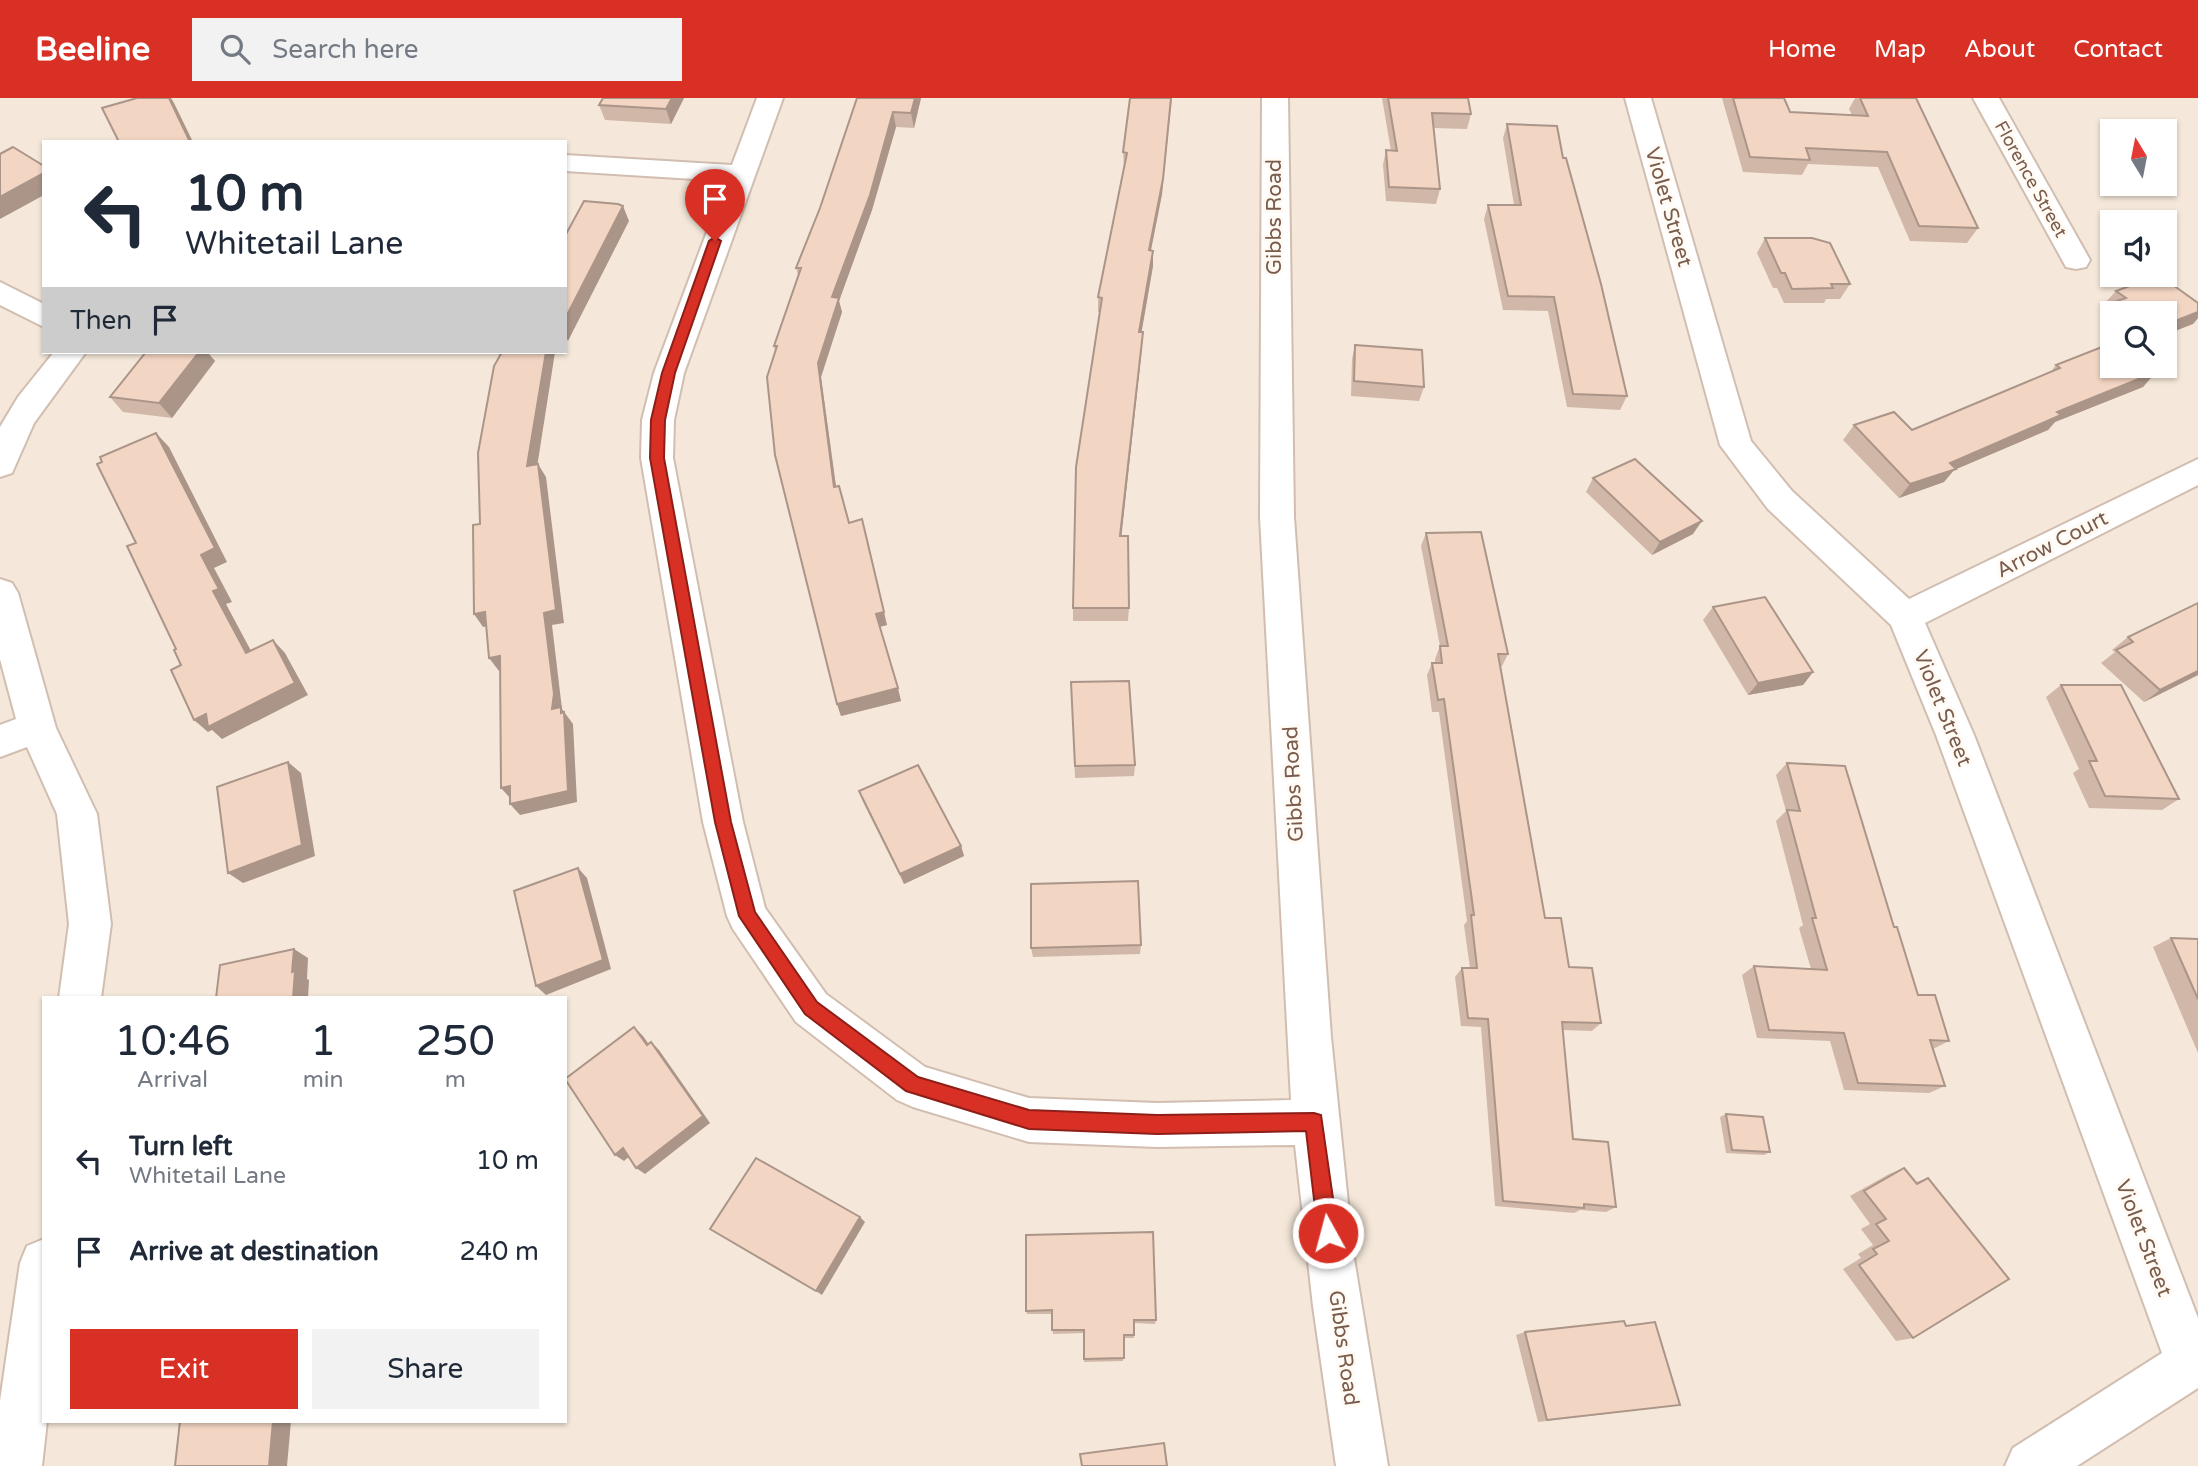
<!DOCTYPE html>
<html lang="en">
<head>
<meta charset="utf-8">
<style>
	body { margin:0; font-family:"Varela Round",sans-serif; background:#f2f2f3; color:#1f2937; height:100vh; display:flex; flex-direction:column; font-size:26px; white-space:nowrap }
	* { box-sizing:border-box; margin:0 }
	p { font-size:23px; color:#747a83 }
	.icon { flex:none; width:38px; height:38px; fill:none; stroke:currentColor; stroke-width:2; stroke-linecap:round; stroke-linejoin:round }
	.map { position:relative; flex:1; overflow:hidden }
	.details { position:absolute; left:42px; top:898px; width:525px; height:427px; display:flex; flex-direction:column; background:#fff; border-radius:0px; box-shadow:0 2px 5px #0004 }
	.details>* { flex:none }
	.top-card { position:absolute; left:42px; top:42px; width:525px; height:214px; border-radius:0px; box-shadow:0 2px 5px #0004; background:#fff; color:#1f2937; overflow:hidden }
	.needle { width:46px; rotate:350deg }
	.tools { position:absolute; left:2100px; top:21px; display:grid; gap:14px }
	.tools a { display:grid; place-items:center; width:77px; height:77px; border-radius:0px; background:#fff; box-shadow:0 2px 5px #0004; font-size:35px }
	.pin { position:absolute; display:grid; place-items:center; width:60px; height:60px; color:#fff; margin:-72px -30px; border-radius:50% 50% 50% 0; rotate:-45deg; box-shadow:0 0 7px #0007 }
	.pin .icon { rotate:45deg }
	.me { position:absolute; width:77px; margin:-38px; rotate:353deg; stroke-linejoin:round; filter:drop-shadow(0 0 5px #0008) }
	.turn { display:flex; align-items:center; gap:24px; height:147px; padding:0 28px; font-size:32px }
	.turn .icon { width:91px; height:91px; stroke-width:2.5 }
	.turn b { display:block; font-size:49px; line-height:60px }
	.then { display:flex; align-items:center; height:66px; padding:0 28px; background:#0003; gap:14px; font-size:26px }
	.eta { display:flex; justify-content:space-evenly; align-items:center; height:119px; text-align:center }
	.eta b { font-size:42px; font-weight:600; line-height:49px }
	.cta { display:flex; gap:14px; margin-top:auto; padding:14px 28px }
	.cta a { flex:1; height:80px; border-radius:0px; background:#d93025; color:#fff; font-size:28px; font-weight:600; line-height:80px; text-align:center }
	.cta a+a { background:#f2f2f3; color:#1f2937 }
	ul { padding:0; list-style:none }
	li { display:flex; align-items:center; gap:21px; height:91px; padding:0 28px }
	li div { flex:1 }
	li b { display:block; font-size:26px }
	li em { font-style:normal }
	header { display:flex; align-items:center; gap:42px; box-sizing:border-box; height:98px; padding:0 35px; background:#d93025; color:#fff }
	header strong { font-size:33px }
	nav { display:flex; gap:38px; margin-inline-start:auto; font-size:24px }
	.search { width:490px; height:63px; background:#f2f2f3; display:flex; align-items:center; gap:18px; box-sizing:border-box; padding:0 24px; border-radius:0px; color:#747a83; font-size:26px }
	.map>svg:first-child { display:block }
	.residential { fill:#f5e8da; fill-rule:evenodd }
	.lines { fill:none; stroke-linecap:round; stroke-linejoin:round }
	.street-casing { stroke:#d1beb0; stroke-width:4 }
	.street { fill:#fff; fill-rule:evenodd }
	.wall { fill:#d1b7a8 }
	.shaded-wall { fill:#aa9588 }
	.building { fill:#f3d5c3; stroke:#aa9588; stroke-width:2 }
	.route { fill:#d93025; stroke:#8d1f18; stroke-width:2 }
	.labels { text-anchor:middle; stroke-width:6; stroke-linejoin:round; paint-order:stroke }
	.far-street-label { font-size:18px; fill:#7a5c4d; stroke:#fffaf3 }
	.street-label { font-size:21px; fill:#7a5c4d; stroke:#fffaf3 }
</style>
</head>
<body>
<header>
<strong>Beeline</strong>
<div class="search"><svg class="icon" aria-label="search" viewBox="0 0 24 24"><circle cx="10" cy="10" r="6"/><path d="M15 15l6 6"/></svg>Search here</div>
<nav><a>Home</a><a>Map</a><a>About</a><a>Contact</a></nav>
</header>
<div class="map">
<svg width="2198" height="1368" viewBox="0 0 2198 1368">
	<rect width="100%" height="100%" fill="#fdf6ec"/>
	<!-- residential -->
	<path class="residential" d="M 0,0 L 2198,0 L 2198,1368 L 0,1368 ZM 2112,33 L 2165,33 L 2165,86 L 2112,86 ZM 44,44 L 565,44 L 565,254 L 44,254 ZM 2112,124 L 2165,124 L 2165,177 L 2112,177 ZM 2112,215 L 2165,215 L 2165,268 L 2112,268 ZM 44,900 L 565,900 L 565,1323 L 44,1323 Z"/>
	<g class="lines">
		<!-- street casing -->
		<g class="street-casing">
			<g id="street">
				<path d="M 757,0 L 783,0 L 684,275 L 674,322 L 673,360 L 743,724 L 765,810 L 826,896 L 925,969 L 1029,1000 L 1157,1005 L 1291,1002 L 1260,419 L 1262,0 L 1288,0 L 1294,419 L 1331,939 L 1353,1154 L 1388,1368 L 1336,1368 L 1313,1208 L 1295,1047 L 1157,1049 L 1029,1044 L 913,1009 L 897,1002 L 796,924 L 733,831 L 727,818 L 703,724 L 641,360 L 642,322 L 654,275 L 726,83 L 565,73 L 565,57 L 732,67 Z"/>
				<path d="M 1625,0 L 1651,0 L 1751,343 L 1792,393 L 1909,501 L 2198,361 L 2198,387 L 1925,525 L 1974,637 L 2198,1220 L 2198,1290 L 2077,1368 L 2005,1368 L 2013,1350 L 2162,1255 L 1936,637 L 1891,527 L 1768,411 L 1720,347 Z"/>
				<path d="M 1973,0 L 1999,0 L 2090,162 L 2086,169 L 2076,171 L 2066,169 Z"/>
				<path d="M 0,184 L 44,206 L 44,229 L 0,207 Z"/>
				<path d="M 54,254 L 86,254 L 34,325 L 12,375 L 0,379 L 0,329 L 18,299 Z"/>
				<path d="M 0,481 L 12,485 L 18,495 L 56,630 L 97,716 L 111,826 L 101,900 L 59,900 L 69,826 L 57,716 L 27,649 L 0,659 L 0,627 L 16,621 L 0,561 Z"/>
				<path d="M 44,1141 L 44,1323 L 47,1323 L 42,1368 L 0,1368 L 0,1303 L 20,1165 L 27,1148 Z"/>
			</g>
		</g>
		<!-- street -->
		<use href="#street" class="street"/>
	</g>
	<!-- wall -->
	<g class="wall">
		<path d="M 603,0 L 684,0 L 671,26 L 605,22 L 599,7 Z"/>
		<path d="M 857,0 L 921,0 L 914,30 L 896,29 L 872,112 L 839,203 L 842,214 L 821,279 L 836,389 L 887,527 L 880,529 L 901,603 L 841,618 L 837,606 L 774,248 L 798,177 L 796,170 L 820,110 Z"/>
		<path d="M 1130,0 L 1172,0 L 1162,96 L 1151,152 L 1153,168 L 1141,234 L 1142,249 L 1121,438 L 1129,510 L 1128,523 L 1073,523 L 1073,510 L 1100,214 L 1098,214 L 1098,199 L 1124,69 L 1123,54 Z"/>
		<path d="M 1382,0 L 1468,0 L 1471,16 L 1467,31 L 1434,30 L 1440,91 L 1436,106 L 1386,103 L 1383,67 L 1386,52 L 1391,53 Z"/>
		<path d="M 1722,0 L 1784,0 L 1790,14 L 1852,17 L 1849,11 L 1855,0 L 1916,0 L 1978,130 L 1967,145 L 1910,143 L 1878,69 L 1808,66 L 1802,77 L 1743,74 Z"/>
		<path d="M 1507,26 L 1563,60 L 1627,298 L 1620,312 L 1567,309 L 1548,213 L 1503,212 L 1484,121 L 1488,107 L 1514,107 L 1503,40 Z"/>
		<path d="M 1765,140 L 1850,186 L 1840,201 L 1826,201 L 1824,205 L 1784,205 L 1777,190 L 1773,190 L 1757,155 Z"/>
		<path d="M 2116,193 L 2198,205 L 2198,220 L 2193,226 L 2165,215 L 2112,215 L 2112,228 L 2101,219 L 2108,211 L 2103,207 Z"/>
		<path d="M 1355,247 L 1424,289 L 1419,303 L 1351,298 L 1352,261 Z"/>
		<path d="M 146,254 L 207,254 L 215,263 L 172,320 L 123,314 L 110,299 Z"/>
		<path d="M 2056,267 L 2156,274 L 2143,289 L 2055,324 L 2048,332 L 1954,372 L 1944,384 L 1899,400 L 1843,342 L 1854,327 L 1912,332 L 2050,275 Z"/>
		<path d="M 1593,380 L 1693,436 L 1652,457 L 1586,394 Z"/>
		<path d="M 1426,435 L 1508,556 L 1502,568 L 1500,568 L 1545,820 L 1569,869 L 1601,925 L 1592,933 L 1562,932 L 1573,1041 L 1616,1109 L 1606,1114 L 1580,1112 L 1574,1115 L 1495,1108 L 1481,929 L 1461,928 L 1455,879 L 1462,870 L 1470,870 L 1464,827 L 1467,823 L 1439,614 L 1432,614 L 1427,577 L 1432,565 L 1435,565 L 1435,561 L 1440,548 L 1421,448 Z"/>
		<path d="M 2198,505 L 2198,577 L 2144,604 L 2101,565 L 2115,554 L 2112,552 L 2128,539 Z"/>
		<path d="M 1713,509 L 1813,574 L 1803,587 L 1748,597 L 1703,522 Z"/>
		<path d="M 1071,584 L 1135,667 L 1134,678 L 1075,680 Z"/>
		<path d="M 2061,587 L 2179,701 L 2162,712 L 2089,710 L 2073,675 L 2079,671 L 2046,599 Z"/>
		<path d="M 1787,665 L 1894,829 L 1918,897 L 1949,943 L 1933,951 L 1945,988 L 1929,995 L 1844,992 L 1830,943 L 1757,940 L 1742,877 L 1754,868 L 1811,871 L 1799,830 L 1803,827 L 1776,723 L 1786,713 L 1776,677 Z"/>
		<path d="M 859,693 L 961,748 L 964,758 L 904,786 L 863,704 Z"/>
		<path d="M 2171,840 L 2198,841 L 2198,955 L 2153,849 Z"/>
		<path d="M 1141,847 L 1140,856 L 1033,859 L 1031,850 Z"/>
		<path d="M 1726,1016 L 1770,1054 L 1764,1057 L 1726,1055 L 1720,1019 Z"/>
		<path d="M 1904,1070 L 1916,1084 L 1928,1080 L 1913,1240 L 1896,1243 L 1843,1171 L 1861,1160 L 1858,1156 L 1873,1147 L 1861,1131 L 1870,1126 L 1850,1098 L 1889,1076 Z"/>
		<path d="M 1026,1137 L 1156,1222 L 1155,1226 L 1134,1225 L 1134,1240 L 1124,1240 L 1123,1263 L 1084,1264 L 1084,1235 L 1053,1236 L 1052,1216 L 1027,1216 L 1026,1213 Z"/>
		<path d="M 1626,1228 L 1680,1307 L 1538,1324 L 1516,1237 L 1525,1234 Z"/>
	</g>
	<!-- shaded-wall -->
	<g class="shaded-wall">
		<path d="M 169,0 L 171,0 L 174,5 L 193,44 L 190,44 Z"/>
		<path d="M 672,0 L 684,0 L 671,26 L 666,11 Z"/>
		<path d="M 915,0 L 921,0 L 914,30 L 911,15 Z"/>
		<path d="M 1171,0 L 1162,96 L 1148,167 L 1149,152 Z"/>
		<path d="M 893,14 L 896,29 L 872,112 L 839,203 L 842,214 L 821,279 L 838,403 L 834,389 L 818,265 L 832,199 Z"/>
		<path d="M 44,75 L 44,97 L 0,121 L 0,99 Z"/>
		<path d="M 623,108 L 629,123 L 568,243 L 565,237 L 565,221 Z"/>
		<path d="M 1153,153 L 1153,168 L 1139,249 L 1139,234 Z"/>
		<path d="M 2198,214 L 2198,220 L 2193,226 L 2165,237 L 2165,227 Z"/>
		<path d="M 1143,234 L 1142,249 L 1120,451 L 1120,438 Z"/>
		<path d="M 199,254 L 207,254 L 215,263 L 172,320 L 159,305 Z"/>
		<path d="M 546,254 L 555,254 L 535,382 L 527,368 Z"/>
		<path d="M 2156,274 L 2143,289 L 2055,324 L 2048,332 L 1954,372 L 1944,384 L 1899,400 L 1910,386 L 1950,365 L 2057,314 Z"/>
		<path d="M 156,335 L 169,349 L 227,464 L 214,470 L 232,504 L 226,506 L 259,568 L 246,555 L 213,493 Z"/>
		<path d="M 538,366 L 546,379 L 564,525 L 552,527 L 562,611 L 573,626 L 577,704 L 520,717 L 510,706 L 552,611 L 544,515 Z"/>
		<path d="M 1702,423 L 1693,436 L 1652,457 L 1660,444 Z"/>
		<path d="M 866,435 L 887,527 L 879,529 L 876,516 Z"/>
		<path d="M 485,514 L 494,527 L 483,529 L 474,516 Z"/>
		<path d="M 273,542 L 285,555 L 308,597 L 222,641 L 212,632 L 208,634 L 194,622 Z"/>
		<path d="M 500,558 L 509,570 L 499,573 L 489,560 Z"/>
		<path d="M 2198,573 L 2198,577 L 2144,604 L 2160,592 Z"/>
		<path d="M 1813,574 L 1803,587 L 1748,597 L 1758,585 Z"/>
		<path d="M 898,590 L 901,603 L 841,618 L 837,606 Z"/>
		<path d="M 288,664 L 301,675 L 315,758 L 243,785 L 228,775 Z"/>
		<path d="M 510,688 L 511,701 L 501,690 Z"/>
		<path d="M 961,748 L 964,758 L 904,786 L 900,776 Z"/>
		<path d="M 578,770 L 587,780 L 611,871 L 546,897 L 536,888 Z"/>
		<path d="M 294,851 L 308,860 L 307,881 L 309,882 L 308,900 L 293,900 L 292,874 Z"/>
		<path d="M 634,929 L 643,938 L 655,955 L 647,947 Z"/>
		<path d="M 651,944 L 659,952 L 710,1025 L 645,1076 L 636,1070 Z"/>
		<path d="M 623,1050 L 632,1056 L 624,1063 L 615,1057 Z"/>
		<path d="M 860,1119 L 865,1124 L 822,1197 L 816,1193 Z"/>
		<path d="M 273,1323 L 291,1323 L 287,1368 L 269,1368 Z"/>
	</g>
	<!-- building -->
	<g class="building">
		<path d="M 137,0 L 169,0 L 190,44 L 119,44 L 102,10 Z"/>
		<path d="M 603,0 L 672,0 L 666,11 L 599,7 Z"/>
		<path d="M 857,0 L 915,0 L 911,15 L 893,14 L 870,97 L 832,199 L 839,200 L 818,265 L 834,389 L 839,388 L 849,425 L 862,421 L 884,514 L 876,516 L 898,590 L 837,606 L 775,357 L 767,279 L 777,248 L 774,248 L 801,170 L 796,170 L 820,110 Z"/>
		<path d="M 1130,0 L 1171,0 L 1163,81 L 1149,152 L 1153,153 L 1139,234 L 1143,234 L 1120,438 L 1128,438 L 1129,510 L 1073,510 L 1076,369 L 1102,200 L 1098,199 L 1127,55 L 1123,54 Z"/>
		<path d="M 1388,0 L 1468,0 L 1471,16 L 1432,15 L 1440,91 L 1389,89 L 1386,52 L 1397,53 Z"/>
		<path d="M 1733,0 L 1784,0 L 1790,14 L 1868,18 L 1860,0 L 1916,0 L 1978,130 L 1919,128 L 1887,54 L 1806,50 L 1810,62 L 1750,59 Z"/>
		<path d="M 1507,26 L 1557,28 L 1563,60 L 1566,60 L 1601,186 L 1627,298 L 1573,296 L 1554,199 L 1508,198 L 1488,107 L 1521,107 Z"/>
		<path d="M 13,49 L 44,68 L 44,75 L 0,99 L 0,56 Z"/>
		<path d="M 584,103 L 618,106 L 623,108 L 565,221 L 565,138 Z"/>
		<path d="M 1765,140 L 1812,140 L 1830,145 L 1850,186 L 1831,186 L 1833,190 L 1792,191 L 1785,175 L 1781,175 Z"/>
		<path d="M 2159,177 L 2198,205 L 2198,214 L 2165,227 L 2165,215 L 2128,215 L 2114,204 L 2126,200 L 2116,193 Z"/>
		<path d="M 2112,245 L 2112,268 L 2147,268 L 2156,274 L 2057,314 L 2061,317 L 1950,365 L 1956,371 L 1910,386 L 1854,327 L 1894,314 L 1912,332 L 2060,270 L 2056,267 Z"/>
		<path d="M 1355,247 L 1422,252 L 1424,289 L 1354,283 Z"/>
		<path d="M 146,254 L 199,254 L 159,305 L 110,299 Z"/>
		<path d="M 502,254 L 546,254 L 527,368 L 538,366 L 556,512 L 544,515 L 554,596 L 552,611 L 561,609 L 561,615 L 564,614 L 568,693 L 510,706 L 510,688 L 501,690 L 500,558 L 489,560 L 485,514 L 474,516 L 473,427 L 480,426 L 478,355 L 494,268 Z"/>
		<path d="M 156,335 L 215,450 L 201,457 L 219,491 L 213,493 L 246,555 L 273,542 L 295,585 L 208,629 L 206,616 L 194,622 L 171,572 L 181,567 L 174,552 L 176,551 L 127,448 L 136,445 L 97,366 L 102,364 L 100,359 Z"/>
		<path d="M 1635,361 L 1702,423 L 1660,444 L 1593,380 Z"/>
		<path d="M 1481,434 L 1508,556 L 1498,556 L 1545,820 L 1561,820 L 1569,869 L 1592,870 L 1601,925 L 1562,924 L 1573,1041 L 1608,1044 L 1616,1109 L 1584,1106 L 1584,1110 L 1503,1103 L 1488,921 L 1468,920 L 1462,870 L 1477,870 L 1471,817 L 1474,817 L 1444,601 L 1438,602 L 1432,565 L 1442,565 L 1440,548 L 1448,548 L 1426,435 Z"/>
		<path d="M 1765,499 L 1813,574 L 1758,585 L 1713,509 Z"/>
		<path d="M 2198,505 L 2198,573 L 2160,592 L 2116,552 L 2133,544 L 2128,539 Z"/>
		<path d="M 1129,583 L 1135,667 L 1075,668 L 1071,584 Z"/>
		<path d="M 2061,587 L 2121,587 L 2179,701 L 2105,698 L 2089,663 L 2097,663 Z"/>
		<path d="M 288,664 L 302,747 L 228,775 L 217,689 Z"/>
		<path d="M 1787,665 L 1845,668 L 1894,829 L 1897,829 L 1918,897 L 1935,897 L 1949,943 L 1930,942 L 1945,988 L 1858,985 L 1844,935 L 1769,932 L 1754,868 L 1827,872 L 1812,820 L 1816,820 L 1787,712 L 1800,713 Z"/>
		<path d="M 918,667 L 961,748 L 900,776 L 859,693 Z"/>
		<path d="M 578,770 L 603,862 L 536,888 L 514,793 Z"/>
		<path d="M 1138,783 L 1141,847 L 1031,850 L 1031,786 Z"/>
		<path d="M 2171,840 L 2198,841 L 2198,901 Z"/>
		<path d="M 294,851 L 292,874 L 295,873 L 293,900 L 216,900 L 220,867 Z"/>
		<path d="M 634,929 L 647,947 L 651,944 L 703,1018 L 636,1070 L 623,1050 L 615,1057 L 565,981 Z"/>
		<path d="M 1726,1016 L 1763,1019 L 1770,1054 L 1732,1052 Z"/>
		<path d="M 756,1060 L 860,1119 L 816,1193 L 710,1131 Z"/>
		<path d="M 1904,1070 L 1917,1086 L 1928,1080 L 2009,1181 L 1913,1240 L 1859,1167 L 1877,1156 L 1873,1151 L 1889,1143 L 1876,1126 L 1886,1121 L 1864,1093 Z"/>
		<path d="M 1153,1134 L 1156,1222 L 1134,1222 L 1134,1237 L 1124,1237 L 1124,1260 L 1084,1261 L 1084,1232 L 1052,1232 L 1052,1212 L 1026,1213 L 1026,1137 Z"/>
		<path d="M 1624,1223 L 1626,1228 L 1655,1224 L 1680,1307 L 1547,1322 L 1525,1234 Z"/>
		<path d="M 180,1323 L 273,1323 L 269,1368 L 175,1368 Z"/>
		<path d="M 1164,1345 L 1167,1368 L 1082,1368 L 1080,1356 Z"/>
	</g>
	<!-- route -->
	<path class="route" d="M 715,139 L 721,143 L 675,275 L 665,322 L 664,360 L 731,724 L 755,814 L 817,904 L 918,979 L 1029,1012 L 1157,1017 L 1314,1015 L 1321,1017 L 1338,1135 L 1335,1142 L 1328,1145 L 1321,1142 L 1318,1135 L 1306,1033 L 1157,1036 L 1029,1031 L 906,993 L 805,916 L 739,818 L 715,724 L 650,360 L 651,322 L 662,275 L 709,143 Z"/>
	<g class="labels">
		<!-- far-street labels -->
		<g class="far-street-label">
			<text transform="translate(2031 81) rotate(61)" y="6">Florence Street</text>
		</g>
		<!-- street labels -->
		<g class="street-label">
			<text transform="translate(1669 109) rotate(74)" y="7">Violet Street</text>
			<text transform="translate(1274 119) rotate(-90)" y="7">Gibbs Road</text>
			<text transform="translate(2052 446) rotate(-27)" y="7">Arrow Court</text>
			<text transform="translate(1943 610) rotate(68)" y="7">Violet Street</text>
			<text transform="translate(1293 686) rotate(-93)" y="7">Gibbs Road</text>
			<text transform="translate(2144 1140) rotate(69)" y="7">Violet Street</text>
			<text transform="translate(1344 1250) rotate(82)" y="7">Gibbs Road</text>
		</g>
	</g>
</svg>
<div class="tools">
<a><svg class="needle" viewBox="-14 -14 28 28"><path d="M0-13l5 13h-10z" fill="#e53935"/><path d="M0 13l5-13h-10z" fill="#747a83"/></svg></a>
<a><svg class="icon" aria-label="sound" viewBox="0 0 24 24"><path d="M4 9h4l5-4v14l-5-4H4zM17 9q2 3 0 6"/></svg></a>
<a><svg class="icon" aria-label="search" viewBox="0 0 24 24"><circle cx="10" cy="10" r="6"/><path d="M15 15l6 6"/></svg></a>
</div>
<div class="pin" style="left:715px;top:143px;background:#d93025"><svg class="icon" aria-label="arrive" viewBox="0 0 24 24"><path d="M6 21V4h12l-3 4 3 4H6"/></svg></div>
<svg class="me" style="left:1328px;top:1135px" viewBox="-20 -20 40 40"><circle r="17" fill="#d93025" stroke="#fff" stroke-width="3"/><path d="M0-11L8 9 0 5-8 9z" fill="#fff"/></svg>
<div class="top-card">
<div class="turn"><svg class="icon" aria-label="left" viewBox="0 0 24 24"><path d="M17 20v-9H6M10 6l-5 5 5 5"/></svg><div><b>10 m</b>Whitetail Lane</div></div>
<div class="then">Then<svg class="icon" aria-label="arrive" viewBox="0 0 24 24"><path d="M6 21V4h12l-3 4 3 4H6"/></svg></div>
</div>
<section class="details">
<div class="eta">
<div><b>10:46</b><p>Arrival</p></div>
<div><b>1</b><p>min</p></div>
<div><b>250</b><p>m</p></div>
</div>
<ul>
<li><svg class="icon" aria-label="left" viewBox="0 0 24 24"><path d="M17 20v-9H6M10 6l-5 5 5 5"/></svg><div><b>Turn left</b><p>Whitetail Lane</p></div><em>10 m</em></li>
<li><svg class="icon" aria-label="arrive" viewBox="0 0 24 24"><path d="M6 21V4h12l-3 4 3 4H6"/></svg><div><b>Arrive at destination</b></div><em>240 m</em></li>
</ul>
<div class="cta"><a>Exit</a><a>Share</a></div>
</section>
</div>
</body>
</html>
